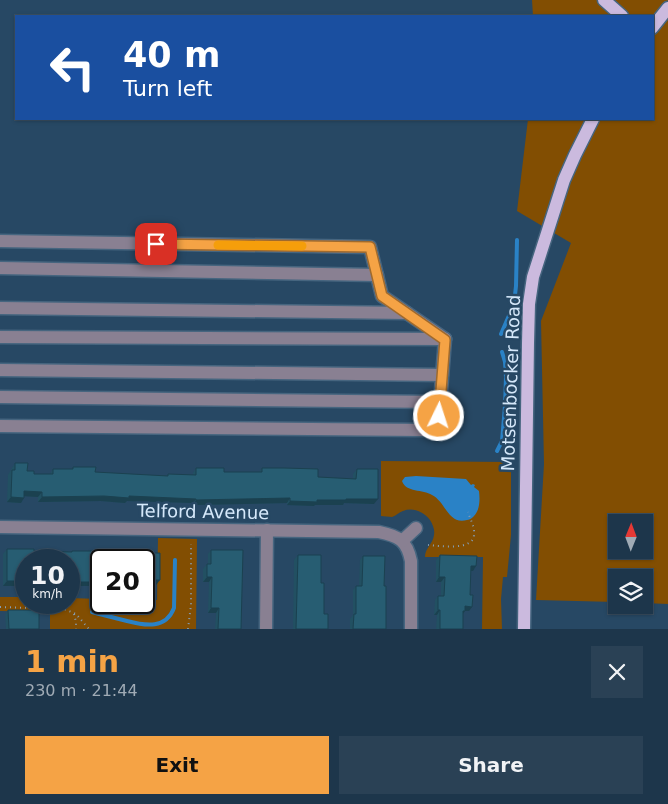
<!DOCTYPE html>
<html lang="en">
<head>
<meta charset="utf-8">
<style>
	body { margin:0; font-family:"DejaVu Sans",sans-serif; background:#2a4155; color:#f1f3f6; height:100vh; display:flex; flex-direction:column; font-size:19px; white-space:nowrap }
	* { box-sizing:border-box; margin:0 }
	p { font-size:16px; color:#a0abb5 }
	.icon { flex:none; width:28px; height:28px; fill:none; stroke:currentColor; stroke-width:2; stroke-linecap:round; stroke-linejoin:round }
	.map { position:relative; height:629px; overflow:hidden }
	.panel { display:flex; flex-direction:column; background:#1d364b; flex:1 }
	.panel>* { flex:none }
	.banner { position:absolute; left:15px; top:15px; width:639px; height:105px; border-radius:0px; box-shadow:0 1px 4px #0004,0 0 0 1px #3b5063; background:#1a4fa0; color:#fff; overflow:hidden }
	.needle { width:32px; rotate:1deg }
	.controls { position:absolute; left:608px; top:514px; display:grid; gap:10px }
	.controls a { display:grid; place-items:center; width:45px; height:45px; border-radius:0px; background:#1d364b; box-shadow:0 1px 4px #0004,0 0 0 1px #3b5063; font-size:25px }
	.speed { position:absolute; left:15px; top:549px; display:flex; gap:10px; font-size:25px; font-weight:700; text-align:center }
	.speed>* { display:grid; place-content:center; width:65px; height:65px; border-radius:50%; background:#1d364b; box-shadow:0 1px 4px #0004,0 0 0 1px #3b5063; line-height:1 }
	.speed small { font-size:12px; font-weight:400 }
	.speed .limit { border:2px solid #111; border-radius:8px; background:#fff; color:#111 }
	.pin { position:absolute; display:grid; place-items:center; width:42px; height:42px; color:#fff; margin:-21px; border-radius:10px; box-shadow:0 2px 8px #0006 }
	.me { position:absolute; width:55px; margin:-28px; rotate:4deg; stroke-linejoin:round; filter:drop-shadow(0 0 4px #0008) }
	.turn { display:flex; align-items:center; gap:18px; height:105px; padding:0 25px; font-size:22px }
	.turn .icon { width:65px; height:65px; stroke-width:2.5 }
	.turn b { display:block; font-size:35px; line-height:42px }
	.round { display:grid; place-items:center; flex:none; width:52px; height:52px; border-radius:0px; background:#2a4155 }
	.overview { display:flex; align-items:center; justify-content:space-between; height:85px; padding:0 25px }
	h1 { font-size:30px; font-weight:700; line-height:38px; color:#f5a345 }
	.button { display:flex; gap:10px; margin-top:auto; padding:10px 25px }
	.button a { flex:1; height:58px; border-radius:0px; background:#f5a345; color:#111; font-size:20px; font-weight:700; line-height:58px; text-align:center }
	.button a+a { background:#2a4155; color:#f1f3f6 }
	.map>svg:first-child { display:block }
	.green { fill:#824e02; fill-rule:evenodd }
	.water { fill:#2a82c6 }
	.lines { fill:none; stroke-linecap:round; stroke-linejoin:round }
	.stream { stroke:#2a82c6; stroke-width:4 }
	.minor-casing { stroke:#46657f; stroke-width:15 }
	.major-casing { stroke:#46657f; stroke-width:15 }
	.path { stroke:#869fb6; stroke-width:2; stroke-dasharray:1 4; stroke-linecap:butt }
	.minor { stroke:#898092; stroke-width:12 }
	.major { stroke:#cbbade; stroke-width:12 }
	.wall { fill:#225062 }
	.shaded-wall { fill:#1b4150 }
	.building { fill:#275d72; stroke:#1b4150 }
	.route-casing { stroke:#9f6a2d; stroke-width:12 }
	.route { stroke:#f5a345; stroke-width:9 }
	.slow { stroke:#f59e0b; stroke-width:9 }
	.labels { text-anchor:middle; stroke-width:5; stroke-linejoin:round; paint-order:stroke }
	.street-label { font-size:18px; fill:#d5e8fa; stroke:#274864 }
</style>
</head>
<body>
<div class="map">
<svg width="668" height="629" viewBox="0 0 668 629">
	<rect width="100%" height="100%" fill="#274864"/>
	<!-- green -->
	<g class="green">
		<path d="M 532,0 L 668,0 L 668,604 L 644,603 L 644,578 L 616,578 L 616,602 L 536,600 L 544,464 L 541,321 L 571,243 L 517,211 L 528,119 L 652,119 L 652,16 L 533,16 ZM 616,522 L 644,522 L 644,550 L 616,550 Z"/>
		<path d="M 381,461 L 511,462 L 511,535 L 507,577 L 503,577 L 501,599 L 502,629 L 482,629 L 483,557 L 425,557 C 425,548 433,544 434,535 C 435,530 433,525 430,520 C 424,512 413,507 403,511 C 399,512 396,516 392,517 C 389,517 384,516 381,516 Z"/>
		<path d="M 158,538 L 197,539 L 196,629 L 50,629 L 50,612 L 0,611 L 0,597 L 26,597 L 26,602 L 69,602 L 69,598 L 101,599 L 101,602 L 144,602 L 144,600 L 157,600 Z"/>
	</g>
	<!-- water -->
	<path class="water" d="M 416,476 L 466,479 L 471,485 L 473,484 L 475,485 L 474,487 L 479,491 C 480,499 480,510 474,516 C 471,519 471,519 467,520 C 448,525 446,502 432,495 C 423,489 406,493 402,481 L 405,477 Z"/>
	<g class="lines">
		<!-- stream -->
		<g class="stream">
			<path d="M 501,334 L 514,304 L 516,286 L 517,240"/>
			<path d="M 497,451 L 502,441 L 505,406 L 506,377 L 505,362 L 502,352"/>
			<path d="M 92,612 C 103,615 115,618 127,621 C 146,626 166,629 174,608 L 175,560"/>
		</g>
		<!-- minor casing -->
		<g class="minor-casing">
			<g id="minor">
				<path d="M 0,241 L 370,247 L 382,296 L 445,339"/>
				<path d="M 0,268 L 377,275"/>
				<path d="M 0,308 L 407,313"/>
				<path d="M 0,337 L 445,339"/>
				<path d="M 0,370 L 442,375"/>
				<path d="M 0,397 L 440,402"/>
				<path d="M 0,426 L 423,430 L 439,416 L 445,339"/>
				<path d="M 0,527 L 379,532 C 399,536 407,541 411,561 L 411,629"/>
				<path d="M 402,541 L 416,528"/>
				<path d="M 266,629 L 267,530"/>
			</g>
		</g>
		<!-- major casing -->
		<g class="major-casing">
			<g id="major">
				<path d="M 604,0 L 622,16"/>
				<path d="M 652,28 L 668,8"/>
				<path d="M 524,629 L 528,343 L 529,304 L 533,277 L 564,180 L 575,155 L 593,119"/>
			</g>
		</g>
		<!-- path -->
		<g class="path">
			<path d="M 428,545 C 440,546 473,551 474,535 C 475,527 470,519 468,512"/>
			<path d="M 0,607 L 64,609 L 76,614 L 89,629"/>
			<path d="M 74,614 L 76,622 L 76,629"/>
			<path d="M 188,629 L 191,605 L 191,544"/>
		</g>
		<!-- minor -->
		<use href="#minor" class="minor"/>
		<!-- major -->
		<use href="#major" class="major"/>
	</g>
	<!-- wall -->
	<g class="wall">
		<path d="M 15,463 L 34,474 L 50,474 L 53,469 L 72,469 L 73,467 L 95,472 L 167,476 L 168,474 L 193,475 L 193,473 L 196,468 L 224,472 L 259,472 L 262,468 L 318,477 L 353,479 L 353,474 L 357,469 L 374,504 L 344,503 L 343,505 L 315,505 L 314,506 L 287,505 L 287,503 L 193,505 L 193,503 L 127,501 L 125,503 L 101,501 L 38,502 L 38,497 L 24,496 L 21,503 L 7,502 L 8,475 Z"/>
		<path d="M 7,549 L 34,551 L 71,552 L 72,551 L 101,551 L 101,550 L 129,553 L 156,585 L 101,560 L 101,592 L 97,592 L 97,586 L 69,586 L 69,560 L 3,586 L 3,554 Z"/>
		<path d="M 211,550 L 241,629 L 215,629 L 216,613 L 208,613 L 209,582 L 203,582 L 203,569 L 207,564 L 208,564 L 208,554 Z"/>
		<path d="M 298,555 L 321,583 L 324,614 L 328,629 L 293,629 L 294,560 Z"/>
		<path d="M 440,555 L 476,566 L 473,571 L 470,571 L 469,611 L 465,611 L 463,614 L 463,629 L 436,629 L 437,615 L 434,615 L 435,600 L 438,596 L 441,596 L 441,582 L 436,582 L 436,560 Z"/>
		<path d="M 363,556 L 384,586 L 386,629 L 350,629 L 350,619 L 353,615 L 353,590 L 356,586 L 359,586 L 360,560 Z"/>
		<path d="M 8,610 L 39,629 L 6,629 L 5,615 Z"/>
	</g>
	<!-- shaded-wall -->
	<g class="shaded-wall">
		<path d="M 24,491 L 42,492 L 38,497 L 21,496 Z"/>
		<path d="M 129,496 L 196,499 L 193,503 L 127,501 L 125,503 L 101,501 L 38,502 L 42,497 Z"/>
		<path d="M 11,497 L 24,498 L 21,503 L 7,502 Z"/>
		<path d="M 290,498 L 287,503 L 193,505 L 196,500 Z"/>
		<path d="M 346,499 L 378,499 L 374,504 L 344,503 L 343,505 L 315,505 L 314,506 L 287,505 L 290,501 Z"/>
		<path d="M 471,566 L 476,566 L 473,571 L 467,571 Z"/>
		<path d="M 207,577 L 212,577 L 209,582 L 203,582 Z"/>
		<path d="M 439,577 L 445,577 L 441,582 L 436,582 Z"/>
		<path d="M 144,580 L 160,580 L 156,585 L 144,584 Z"/>
		<path d="M 7,581 L 26,581 L 26,586 L 3,586 Z"/>
		<path d="M 72,582 L 100,582 L 97,586 L 69,586 Z"/>
		<path d="M 100,587 L 101,587 L 101,592 L 97,592 Z"/>
		<path d="M 465,606 L 472,607 L 469,611 L 465,611 L 461,616 Z"/>
		<path d="M 211,608 L 219,608 L 216,613 L 208,613 Z"/>
		<path d="M 438,610 L 440,610 L 437,615 L 434,615 Z"/>
	</g>
	<!-- building -->
	<g class="building">
		<path d="M 15,463 L 28,463 L 27,471 L 34,471 L 34,474 L 53,474 L 53,469 L 73,469 L 73,467 L 96,467 L 95,472 L 168,476 L 168,474 L 196,475 L 196,468 L 224,468 L 224,472 L 262,472 L 262,468 L 284,468 L 318,469 L 318,477 L 356,479 L 357,469 L 378,469 L 378,499 L 346,499 L 346,500 L 317,500 L 317,502 L 290,501 L 290,498 L 196,500 L 196,499 L 129,496 L 129,498 L 104,496 L 42,497 L 42,492 L 24,491 L 24,498 L 11,497 L 12,470 L 15,470 Z"/>
		<path d="M 7,549 L 34,549 L 34,551 L 72,552 L 72,551 L 101,551 L 101,550 L 129,551 L 129,553 L 160,553 L 160,580 L 144,580 L 144,560 L 101,560 L 101,587 L 100,587 L 100,582 L 72,582 L 72,581 L 69,581 L 69,560 L 26,560 L 26,581 L 7,581 Z"/>
		<path d="M 211,550 L 243,550 L 241,629 L 218,629 L 219,608 L 211,608 L 212,577 L 207,577 L 207,564 L 211,564 Z"/>
		<path d="M 298,555 L 321,555 L 321,583 L 324,583 L 324,614 L 328,614 L 328,629 L 296,629 Z"/>
		<path d="M 440,555 L 477,556 L 476,566 L 471,566 L 470,595 L 473,595 L 472,607 L 465,606 L 465,611 L 463,611 L 463,629 L 440,629 L 440,610 L 438,610 L 438,596 L 444,596 L 445,577 L 439,577 Z"/>
		<path d="M 363,556 L 385,556 L 384,586 L 386,586 L 386,629 L 353,629 L 354,614 L 356,614 L 356,586 L 362,586 Z"/>
		<path d="M 8,610 L 39,610 L 39,629 L 9,629 Z"/>
	</g>
	<g class="lines">
		<!-- route casing -->
		<g class="route-casing">
			<path id="route" d="M 156,244 L 370,247 L 382,296 L 445,340 L 439,416"/>
		</g>
		<!-- route -->
		<use href="#route" class="route"/>
		<!-- slow -->
		<path class="slow" d="M 218,245 L 302,246"/>
	</g>
	<g class="labels">
		<!-- street labels -->
		<g class="street-label">
			<text transform="translate(511 383) rotate(-88)" y="6">Motsenbocker Road</text>
			<text transform="translate(203 512) rotate(1)" y="6">Telford Avenue</text>
		</g>
	</g>
</svg>
<div class="controls">
<a><svg class="needle" viewBox="-14 -14 28 28"><path d="M0-13l5 13h-10z" fill="#e53935"/><path d="M0 13l5-13h-10z" fill="#a0abb5"/></svg></a>
<a><svg class="icon" aria-label="layers" viewBox="0 0 24 24"><path d="M12 4l9 5-9 5-9-5zM3 14l9 5 9-5"/></svg></a>
</div>
<div class="speed"><div>10<small>km/h</small></div><div class="limit">20</div></div>
<div class="pin" style="left:156px;top:244px;background:#d93025"><svg class="icon" aria-label="arrive" viewBox="0 0 24 24"><path d="M6 21V4h12l-3 4 3 4H6"/></svg></div>
<svg class="me" style="left:439px;top:416px" viewBox="-20 -20 40 40"><circle r="17" fill="#f5a345" stroke="#fff" stroke-width="3"/><path d="M0-11L8 9 0 5-8 9z" fill="#fff"/></svg>
<div class="banner">
<div class="turn"><svg class="icon" aria-label="left" viewBox="0 0 24 24"><path d="M17 20v-9H6M10 6l-5 5 5 5"/></svg><div><b>40 m</b>Turn left</div></div>
</div>
</div>
<section class="panel">
<div class="overview"><div><h1>1 min</h1><p>230 m · 21:44</p></div><a class="round"><svg class="icon" aria-label="close" viewBox="0 0 24 24"><path d="M6 6l12 12M18 6L6 18"/></svg></a></div>
<div class="button"><a>Exit</a><a>Share</a></div>
</section>
</body>
</html>
